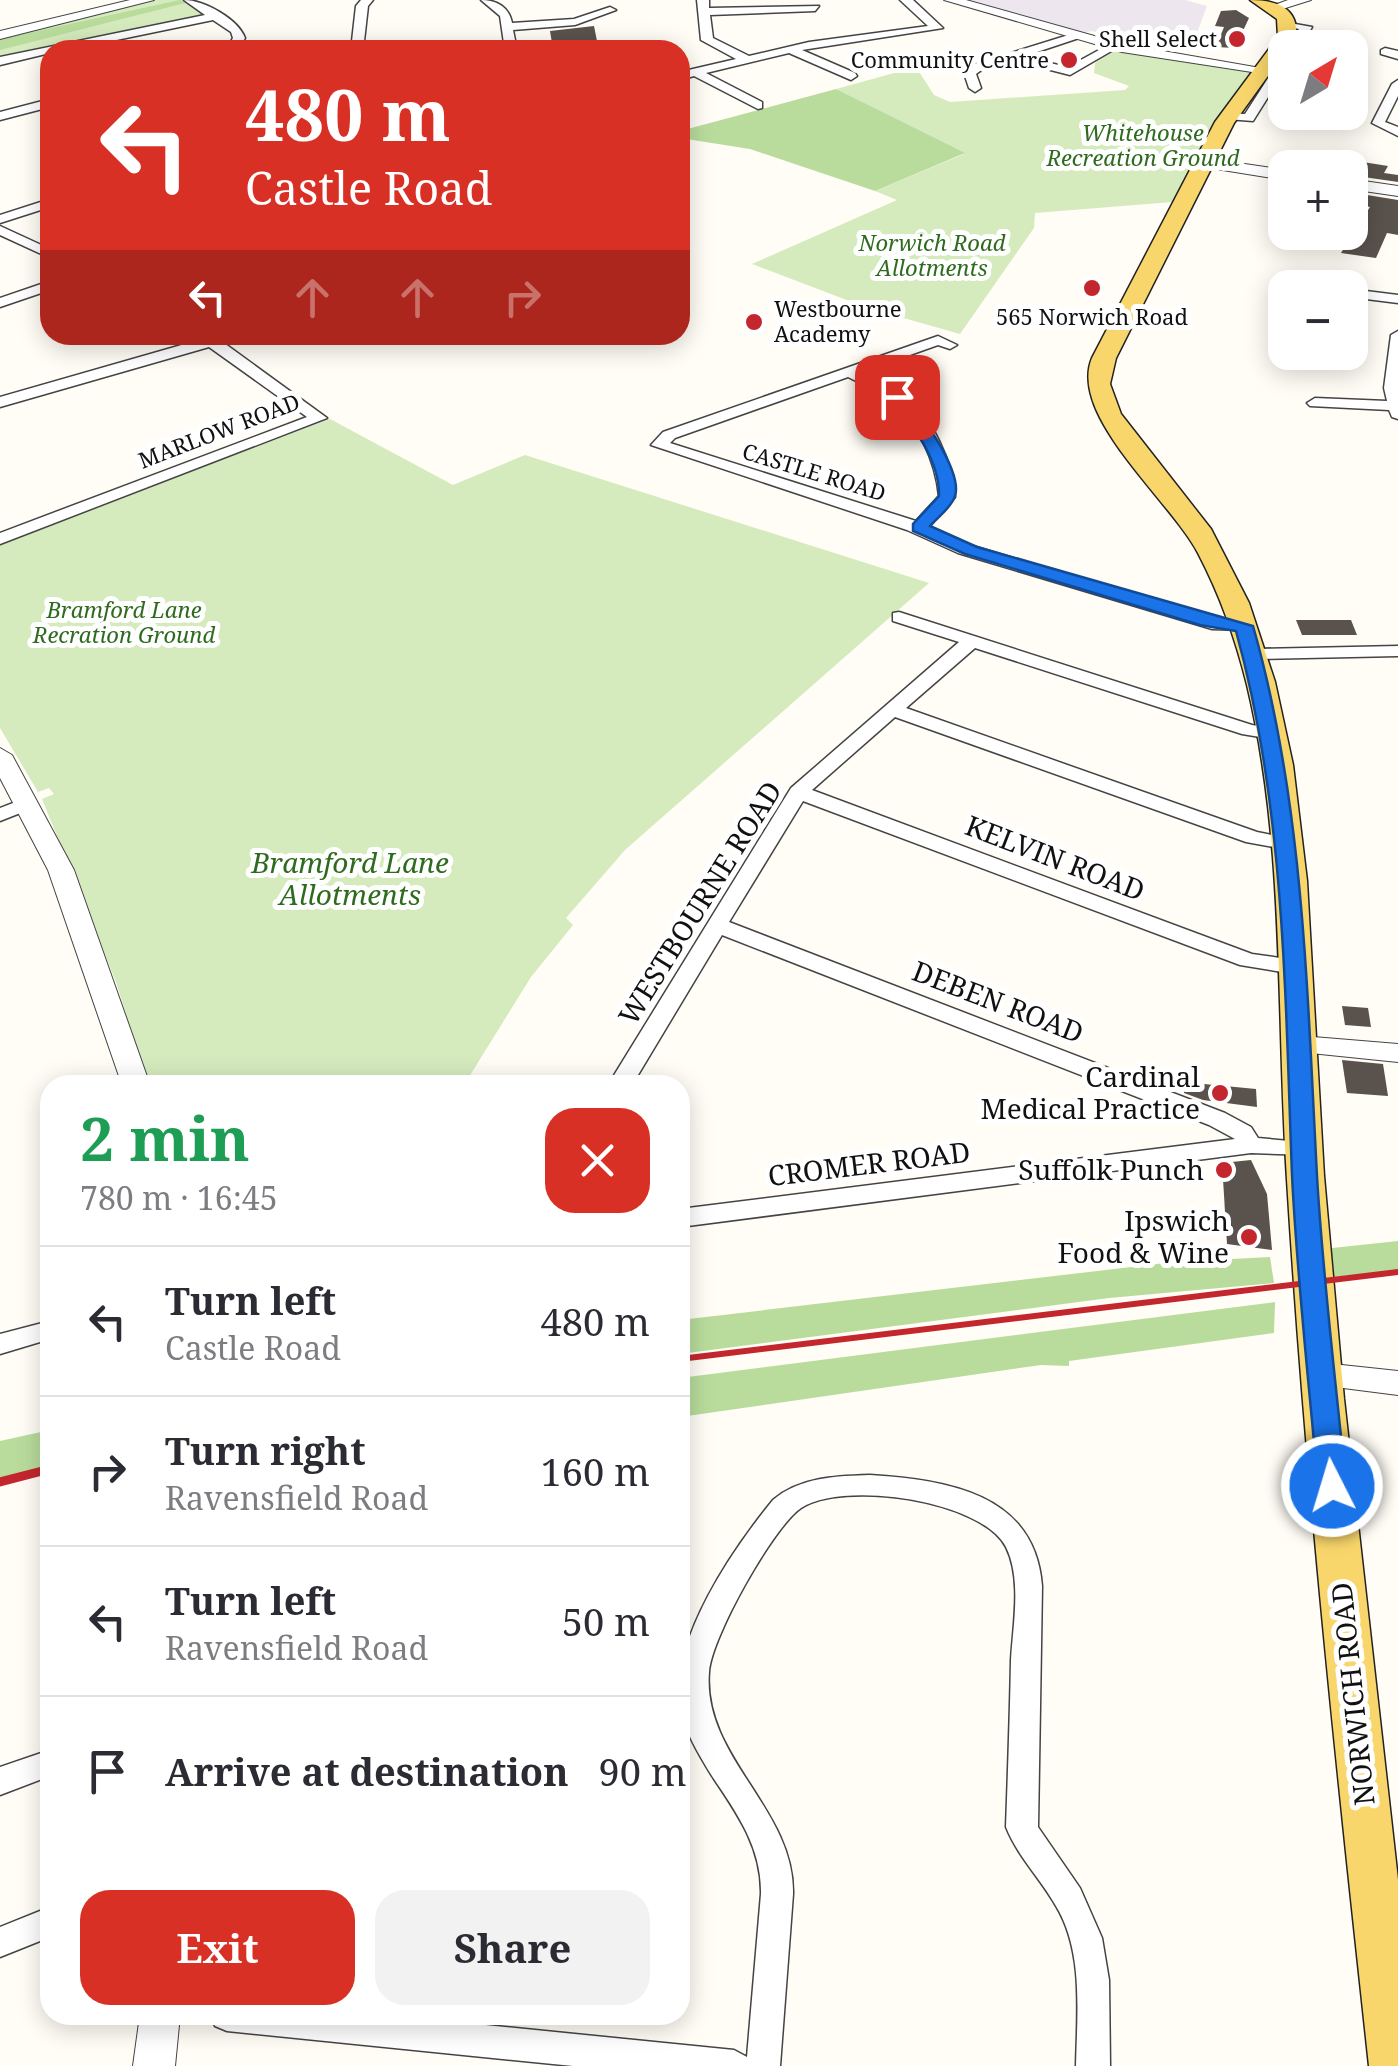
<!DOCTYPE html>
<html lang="en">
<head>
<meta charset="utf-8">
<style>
	body { margin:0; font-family:"Noto Serif",serif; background:#f2f2f3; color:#2b2b33; height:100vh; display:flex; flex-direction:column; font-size:38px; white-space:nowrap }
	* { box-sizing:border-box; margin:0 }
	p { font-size:32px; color:#7c7c81 }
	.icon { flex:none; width:55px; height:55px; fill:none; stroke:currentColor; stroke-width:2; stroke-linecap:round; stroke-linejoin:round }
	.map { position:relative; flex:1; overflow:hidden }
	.details { position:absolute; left:40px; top:1075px; width:650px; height:950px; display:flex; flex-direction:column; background:#fff; border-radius:30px; box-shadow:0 5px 25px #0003 }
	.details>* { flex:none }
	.guide { position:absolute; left:40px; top:40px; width:650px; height:305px; border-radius:30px; box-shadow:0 5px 25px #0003; background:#d93025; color:#fff; overflow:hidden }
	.needle { width:65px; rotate:38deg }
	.fabs { position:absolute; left:1268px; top:30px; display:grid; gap:20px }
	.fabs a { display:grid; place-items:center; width:100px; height:100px; border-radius:20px; background:#fff; box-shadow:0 5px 25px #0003; font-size:50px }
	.pin { position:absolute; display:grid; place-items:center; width:85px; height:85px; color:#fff; margin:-42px; border-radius:20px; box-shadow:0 5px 15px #0006 }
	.me { position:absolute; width:110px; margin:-55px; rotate:355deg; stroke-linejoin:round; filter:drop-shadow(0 0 8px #0008) }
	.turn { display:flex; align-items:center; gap:35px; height:210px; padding:0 40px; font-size:45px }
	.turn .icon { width:130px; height:130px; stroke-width:2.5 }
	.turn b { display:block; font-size:70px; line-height:85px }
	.lanes { display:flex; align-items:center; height:95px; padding:0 40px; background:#0003; justify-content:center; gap:50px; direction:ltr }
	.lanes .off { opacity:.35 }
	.round { display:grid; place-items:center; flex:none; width:105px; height:105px; border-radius:30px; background:#f2f2f3 }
	.overview { display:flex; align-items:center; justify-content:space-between; height:170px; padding:0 40px }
	h1 { font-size:60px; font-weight:700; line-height:75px; color:#1e9e55 }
	.primary-button { display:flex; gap:20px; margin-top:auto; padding:20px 40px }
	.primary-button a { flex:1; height:115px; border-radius:30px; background:#d93025; color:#fff; font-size:40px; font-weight:700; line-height:115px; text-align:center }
	.primary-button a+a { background:#f2f2f3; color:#2b2b33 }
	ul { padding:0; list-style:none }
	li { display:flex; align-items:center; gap:30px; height:150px; padding:0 40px; border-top:2px solid #e1e1e2 }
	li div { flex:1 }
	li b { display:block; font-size:38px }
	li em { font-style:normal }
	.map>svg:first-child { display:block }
	.industrial { fill:#eee6ef }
	.green { fill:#d5ebbd }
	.forest { fill:#b9dc9c }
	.building { fill:#5a524d }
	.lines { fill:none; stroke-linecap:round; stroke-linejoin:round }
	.minor-casing { stroke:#444; stroke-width:3 }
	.tertiary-casing { stroke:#444; stroke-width:2 }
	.primary-casing { stroke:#222; stroke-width:3 }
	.minor { fill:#fff; fill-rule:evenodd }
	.tertiary { fill:#fff; fill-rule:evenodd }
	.primary { fill:#f9d66b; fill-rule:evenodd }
	.rail-far1 { stroke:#c4262e; stroke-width:6 }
	.rail { stroke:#c4262e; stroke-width:9 }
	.route { fill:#1a73e8; stroke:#114b97; stroke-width:2.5 }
	.poi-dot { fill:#c4262e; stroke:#fff; stroke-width:4 }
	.labels { text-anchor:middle; stroke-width:10; stroke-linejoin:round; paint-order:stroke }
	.far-poi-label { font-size:22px; fill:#111; stroke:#fff; text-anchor:end }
	.far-park-label { font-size:22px; font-style:italic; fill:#2f6b1f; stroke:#fff }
	.far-street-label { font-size:22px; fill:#111; stroke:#fff }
	.street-label { font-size:28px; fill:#111; stroke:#fff }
	.park-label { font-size:28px; font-style:italic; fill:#2f6b1f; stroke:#fff }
	.poi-label { font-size:28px; fill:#111; stroke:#fff; text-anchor:end }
</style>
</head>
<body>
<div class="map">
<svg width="1398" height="2066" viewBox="0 0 1398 2066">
	<rect width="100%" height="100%" fill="#fffdf5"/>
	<!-- industrial -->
	<path class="industrial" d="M 951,0 L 1185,0 L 1207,6 L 1190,52 L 1091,31 L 1075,36 Z"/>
	<!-- green -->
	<g class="green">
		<path d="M 157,0 L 185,0 L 206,14 L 0,60 L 0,37 Z"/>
		<path d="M 1117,49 L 1265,70 L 1185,201 L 1035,213 L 1034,228 L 960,334 L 865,307 L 752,264 L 897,200 L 875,191 L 964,154 L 836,89 L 916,67 L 934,95 L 950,102 L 1125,90 L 1129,86 L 1094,73 L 1095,63 Z"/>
		<path d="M 330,419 L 453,485 L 525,455 L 929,583 L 625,850 L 566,918 L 573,925 L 531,977 L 464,1085 L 148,1085 L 116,982 L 42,799 L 54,794 L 49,788 L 38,792 L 0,728 L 0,544 Z"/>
	</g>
	<!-- forest -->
	<g class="forest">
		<path d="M 180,0 L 185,3 L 0,50 L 0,39 Z"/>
		<path d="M 836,89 L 965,153 L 875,191 L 750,149 L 680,138 L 680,131 Z"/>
		<path d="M 1398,1241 L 1398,1270 L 1325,1278 L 1323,1249 Z"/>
		<path d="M 1270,1257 L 1274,1283 L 1109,1298 L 680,1354 L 680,1320 L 1174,1262 Z"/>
		<path d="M 1275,1302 L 1274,1333 L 1069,1361 L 1069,1366 L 1041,1365 L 680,1417 L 680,1378 Z"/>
		<path d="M 50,1430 L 50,1467 L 0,1479 L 0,1441 Z"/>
	</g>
	<!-- building -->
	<g class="building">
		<path d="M 1236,10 L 1249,18 L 1235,48 L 1216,47 L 1224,27 L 1215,26 L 1221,11 Z"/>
		<path d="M 594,26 L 597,41 L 552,43 L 550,31 Z"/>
		<path d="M 1350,160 L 1388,166 L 1384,173 L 1398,175 L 1398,182 L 1350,175 Z"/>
		<path d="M 1367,195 L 1398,200 L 1398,235 L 1387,233 L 1376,258 L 1341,253 L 1370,207 L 1361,205 Z"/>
		<path d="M 1296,620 L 1351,620 L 1357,635 L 1302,635 Z"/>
		<path d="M 1342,1006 L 1368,1008 L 1371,1027 L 1345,1025 Z"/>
		<path d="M 1342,1060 L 1383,1064 L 1388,1096 L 1347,1093 Z"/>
		<path d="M 1183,1082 L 1256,1089 L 1257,1107 L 1203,1100 L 1184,1093 Z"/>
		<path d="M 1251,1160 L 1267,1194 L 1272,1250 L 1227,1244 L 1222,1163 Z"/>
	</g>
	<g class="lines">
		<!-- minor casing -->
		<g class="minor-casing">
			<g id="minor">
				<path d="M 184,0 C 204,0 238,19 245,38 L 238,50 L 226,50 L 233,38 L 231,32 L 213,20 L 68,50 L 50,50 L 50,53 L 0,65 L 0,57 L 205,15 Z"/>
				<path d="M 361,0 L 373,0 L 368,6 L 363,50 L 351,50 L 356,6 Z"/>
				<path d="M 481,0 C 497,0 509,7 512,23 L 574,19 L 610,7 L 616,10 L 575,25 L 513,30 L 517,50 L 505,50 L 500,16 Z"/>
				<path d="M 697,0 L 709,0 L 709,8 L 819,6 L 815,11 L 710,15 L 713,38 L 749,56 L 809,42 L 928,26 L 900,0 L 913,0 L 943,28 L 802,50 L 855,73 L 857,76 L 851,80 L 789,53 L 706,73 L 762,102 L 762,108 L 758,109 L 694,76 L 680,80 L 680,72 L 736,59 L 701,40 Z"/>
				<path d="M 1284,22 L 1312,27 L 1300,48 L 1288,48 L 1299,29 L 1284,26 Z"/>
				<path d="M 1075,33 L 1079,38 L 1022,57 L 1068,67 L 1110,44 L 1120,46 L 1070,75 L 1011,60 L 980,71 L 976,74 L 981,88 L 975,92 L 969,88 L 964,73 L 972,65 Z"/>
				<path d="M 1385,48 L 1398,51 L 1398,59 L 1381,54 L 1381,50 Z"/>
				<path d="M 1285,57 L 1285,70 L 1253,121 L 1227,119 L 1227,113 L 1245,114 L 1281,58 Z"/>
				<path d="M 1398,80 L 1398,96 L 1385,122 L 1398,127 L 1398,136 L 1372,123 L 1392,84 Z"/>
				<path d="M 50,99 L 50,107 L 0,120 L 0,112 Z"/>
				<path d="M 50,199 L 50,207 L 0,223 L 0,215 Z"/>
				<path d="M 0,226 L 50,249 L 50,258 L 0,235 Z"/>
				<path d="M 50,281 L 50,290 L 0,307 L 0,298 Z"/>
				<path d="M 1350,289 L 1398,295 L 1398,303 L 1350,297 Z"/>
				<path d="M 1398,331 L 1398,419 L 1392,417 L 1389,410 L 1310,406 L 1307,403 L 1315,398 L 1387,401 L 1384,388 L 1391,335 Z"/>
				<path d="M 195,335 L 217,338 L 327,418 L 0,544 L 0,533 L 307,417 L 209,347 L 0,407 L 0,397 L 199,340 Z"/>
				<path d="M 938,336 L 957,345 L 950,349 L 938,345 L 862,372 C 875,379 891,385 903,394 C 932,416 953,463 955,497 L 929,527 L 970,545 L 1219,620 L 1250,622 L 1250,630 L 1212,629 L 958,553 L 907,530 L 651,445 L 663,432 ZM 848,377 C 862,384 877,391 890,399 C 918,419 936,464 939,496 L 916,521 L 670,443 L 675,438 Z"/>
				<path d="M 899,612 L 1252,725 L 1279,729 L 1282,733 L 1272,739 L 1242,734 L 975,648 L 906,708 L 1257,832 L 1292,839 L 1295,843 L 1285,849 L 1246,842 L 895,717 L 812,790 L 1252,954 L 1294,960 L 1305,967 L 1294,974 L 1240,965 L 803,801 L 729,922 L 1225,1113 L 1251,1127 L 1258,1138 L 1311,1143 L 1315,1149 L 1311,1155 L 1251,1153 L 680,1227 L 680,1209 L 1235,1139 L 1209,1125 L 722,935 L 632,1085 L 608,1085 L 791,788 L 959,642 L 893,621 L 893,613 Z"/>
				<path d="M 1398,646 L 1398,656 L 1254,659 L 1245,654 L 1254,649 Z"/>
				<path d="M 26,798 L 33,800 L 36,804 L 33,808 L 0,821 L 0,808 Z"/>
				<path d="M 50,1321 L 50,1339 L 0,1354 L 0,1334 Z"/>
				<path d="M 870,1475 C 947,1480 1035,1493 1042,1586 L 1038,1827 L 1080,1888 L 1102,1938 L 1109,1980 L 1110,2066 L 1076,2066 C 1077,2014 1084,1952 1056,1906 C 1040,1878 1018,1857 1006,1827 C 1008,1771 1010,1715 1011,1660 C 1013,1625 1022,1579 1006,1547 C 982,1500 842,1480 801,1508 C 773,1527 711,1638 709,1672 C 702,1757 795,1809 793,1894 L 780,2066 L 573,2066 L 227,2031 L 215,2026 L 210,2015 L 386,2015 L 734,2050 L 747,2057 L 761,1894 C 762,1848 737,1813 712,1776 C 699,1755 684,1730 680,1706 C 670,1640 733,1549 773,1500 C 800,1477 837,1476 870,1475 Z"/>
				<path d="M 50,1750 L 50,1776 L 0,1795 L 0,1767 Z"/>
				<path d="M 50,1907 L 50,1937 L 0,1957 L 0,1927 Z"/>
			</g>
		</g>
		<!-- tertiary casing -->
		<g class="tertiary-casing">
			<g id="tertiary">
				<path d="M 130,0 L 154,0 L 0,39 L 0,31 Z"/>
				<path d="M 944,0 L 966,0 L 1123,44 L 1272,70 L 1265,74 L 1122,52 Z"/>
				<path d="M 1288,0 L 1311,0 L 1276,11 L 1269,7 Z"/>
				<path d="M 1204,158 L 1285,170 L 1285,180 L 1198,166 L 1196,163 Z"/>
				<path d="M 1350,179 L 1398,186 L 1398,196 L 1350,189 Z"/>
				<path d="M 0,748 L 12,755 L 74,870 L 150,1085 L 122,1085 L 48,870 L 0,778 Z"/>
				<path d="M 1301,1036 L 1398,1044 L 1398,1062 L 1291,1051 L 1287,1045 Z"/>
				<path d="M 1323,1363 L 1398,1371 L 1398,1395 L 1312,1384 L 1307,1375 L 1312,1366 Z"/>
				<path d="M 140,2015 L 180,2015 L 175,2066 L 133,2066 Z"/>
			</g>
		</g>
		<!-- primary casing -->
		<g class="primary-casing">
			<path id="primary" d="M 1250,0 C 1275,0 1299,7 1296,37 L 1234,123 L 1116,358 L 1110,384 L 1121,414 L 1211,529 L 1249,603 L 1275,682 L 1293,765 L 1307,881 L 1324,1176 L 1344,1399 L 1398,1880 L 1398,2066 L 1369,2066 L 1357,1955 C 1329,1697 1303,1439 1287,1180 C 1276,1015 1286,847 1247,685 C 1236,640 1220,595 1198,553 C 1170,500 1068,416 1092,358 L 1215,122 L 1278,37 L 1277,19 Z"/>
		</g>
		<!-- minor -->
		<use href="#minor" class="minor"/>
		<!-- tertiary -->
		<use href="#tertiary" class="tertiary"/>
		<!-- primary -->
		<use href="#primary" class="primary"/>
		<!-- rail-far1 -->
		<path class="rail-far1" d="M 680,1359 L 1398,1272"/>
		<!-- rail -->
		<path class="rail" d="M 0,1482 L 50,1469"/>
	</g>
	<!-- route -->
	<path class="route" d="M 891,394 L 903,394 C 920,411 963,472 955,496 C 952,507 937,518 930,526 L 977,547 L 1253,626 C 1304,805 1307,991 1317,1176 C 1323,1280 1336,1383 1346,1486 L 1342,1494 L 1322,1494 L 1318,1486 C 1309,1383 1297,1279 1292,1175 C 1285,993 1285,807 1236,631 L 1200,625 L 965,554 L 913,531 L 913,524 L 939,496 C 940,460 912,424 889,397 Z"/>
	<!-- markers -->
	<g class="poi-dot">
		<circle cx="1237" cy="39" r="10"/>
		<circle cx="1069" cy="60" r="10"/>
		<circle cx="1092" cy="288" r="10"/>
		<circle cx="754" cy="322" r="10"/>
		<circle cx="1220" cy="1093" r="10"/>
		<circle cx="1224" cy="1170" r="10"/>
		<circle cx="1249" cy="1237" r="10"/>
	</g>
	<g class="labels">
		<!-- far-poi labels -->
		<g class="far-poi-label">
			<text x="1217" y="47">Shell Select</text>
			<text x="1049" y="68">Community Centre</text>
			<text x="774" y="317" text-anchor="start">Westbourne<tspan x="774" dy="25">Academy</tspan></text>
			<text x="1092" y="325" text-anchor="middle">565 Norwich Road</text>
		</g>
		<!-- far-park labels -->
		<g class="far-park-label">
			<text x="1143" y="141">Whitehouse<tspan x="1143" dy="25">Recreation Ground</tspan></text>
			<text x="932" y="251">Norwich Road<tspan x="932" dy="25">Allotments</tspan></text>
			<text x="124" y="618">Bramford Lane<tspan x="124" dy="25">Recration Ground</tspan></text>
		</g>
		<!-- far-street labels -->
		<g class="far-street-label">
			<text transform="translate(219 431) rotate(-21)" y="8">MARLOW ROAD</text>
			<text transform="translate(814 472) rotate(17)" y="8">CASTLE ROAD</text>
		</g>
		<!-- street labels -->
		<g class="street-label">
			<text transform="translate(1055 858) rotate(21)" y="10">KELVIN ROAD</text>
			<text transform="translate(700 903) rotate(-58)" y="10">WESTBOURNE ROAD</text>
			<text transform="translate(998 1002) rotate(21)" y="10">DEBEN ROAD</text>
			<text transform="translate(869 1164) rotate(-7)" y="10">CROMER ROAD</text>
			<text transform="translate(1353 1694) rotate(-96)" y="10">NORWICH ROAD</text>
		</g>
		<!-- park labels -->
		<g class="park-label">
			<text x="350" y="873">Bramford Lane<tspan x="350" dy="32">Allotments</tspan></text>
		</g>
		<!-- poi labels -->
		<g class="poi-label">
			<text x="1200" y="1087">Cardinal<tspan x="1200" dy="32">Medical Practice</tspan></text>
			<text x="1204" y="1180">Suffolk Punch</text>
			<text x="1229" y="1231">Ipswich<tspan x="1229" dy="32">Food &amp; Wine</tspan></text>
		</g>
	</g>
</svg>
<div class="fabs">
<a><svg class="needle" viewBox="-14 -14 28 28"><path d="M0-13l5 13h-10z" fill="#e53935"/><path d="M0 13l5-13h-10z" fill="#7c7c81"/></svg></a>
<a>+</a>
<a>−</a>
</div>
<div class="pin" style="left:897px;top:397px;background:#d93025"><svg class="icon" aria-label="arrive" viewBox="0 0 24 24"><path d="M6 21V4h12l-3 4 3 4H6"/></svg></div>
<svg class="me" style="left:1332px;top:1486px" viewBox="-20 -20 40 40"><circle r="17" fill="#1a73e8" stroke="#fff" stroke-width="3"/><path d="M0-11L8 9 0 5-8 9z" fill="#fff"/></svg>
<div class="guide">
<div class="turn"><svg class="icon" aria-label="left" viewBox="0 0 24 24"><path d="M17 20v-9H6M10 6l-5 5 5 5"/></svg><div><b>480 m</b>Castle Road</div></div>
<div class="lanes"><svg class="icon" aria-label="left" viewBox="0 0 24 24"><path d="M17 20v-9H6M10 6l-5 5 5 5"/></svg><svg class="icon off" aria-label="ahead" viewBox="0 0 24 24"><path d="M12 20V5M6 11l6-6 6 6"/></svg><svg class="icon off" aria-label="ahead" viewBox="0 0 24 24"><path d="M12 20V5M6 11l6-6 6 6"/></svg><svg class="icon off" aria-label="right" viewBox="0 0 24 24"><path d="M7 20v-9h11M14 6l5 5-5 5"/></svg></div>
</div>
<section class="details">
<div class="overview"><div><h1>2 min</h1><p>780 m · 16:45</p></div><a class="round" style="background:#d93025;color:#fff"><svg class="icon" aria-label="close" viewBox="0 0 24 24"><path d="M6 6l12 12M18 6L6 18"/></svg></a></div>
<ul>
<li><svg class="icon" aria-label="left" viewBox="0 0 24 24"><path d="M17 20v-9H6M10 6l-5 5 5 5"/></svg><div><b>Turn left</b><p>Castle Road</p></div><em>480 m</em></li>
<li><svg class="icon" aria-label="right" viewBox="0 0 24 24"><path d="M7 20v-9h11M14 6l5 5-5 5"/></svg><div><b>Turn right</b><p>Ravensfield Road</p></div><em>160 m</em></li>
<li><svg class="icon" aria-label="left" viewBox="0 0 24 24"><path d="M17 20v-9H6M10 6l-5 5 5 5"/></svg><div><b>Turn left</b><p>Ravensfield Road</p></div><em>50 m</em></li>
<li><svg class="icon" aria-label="arrive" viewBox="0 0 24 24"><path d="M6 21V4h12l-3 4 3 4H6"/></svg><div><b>Arrive at destination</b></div><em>90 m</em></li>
</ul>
<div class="primary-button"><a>Exit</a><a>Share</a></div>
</section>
</div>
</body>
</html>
